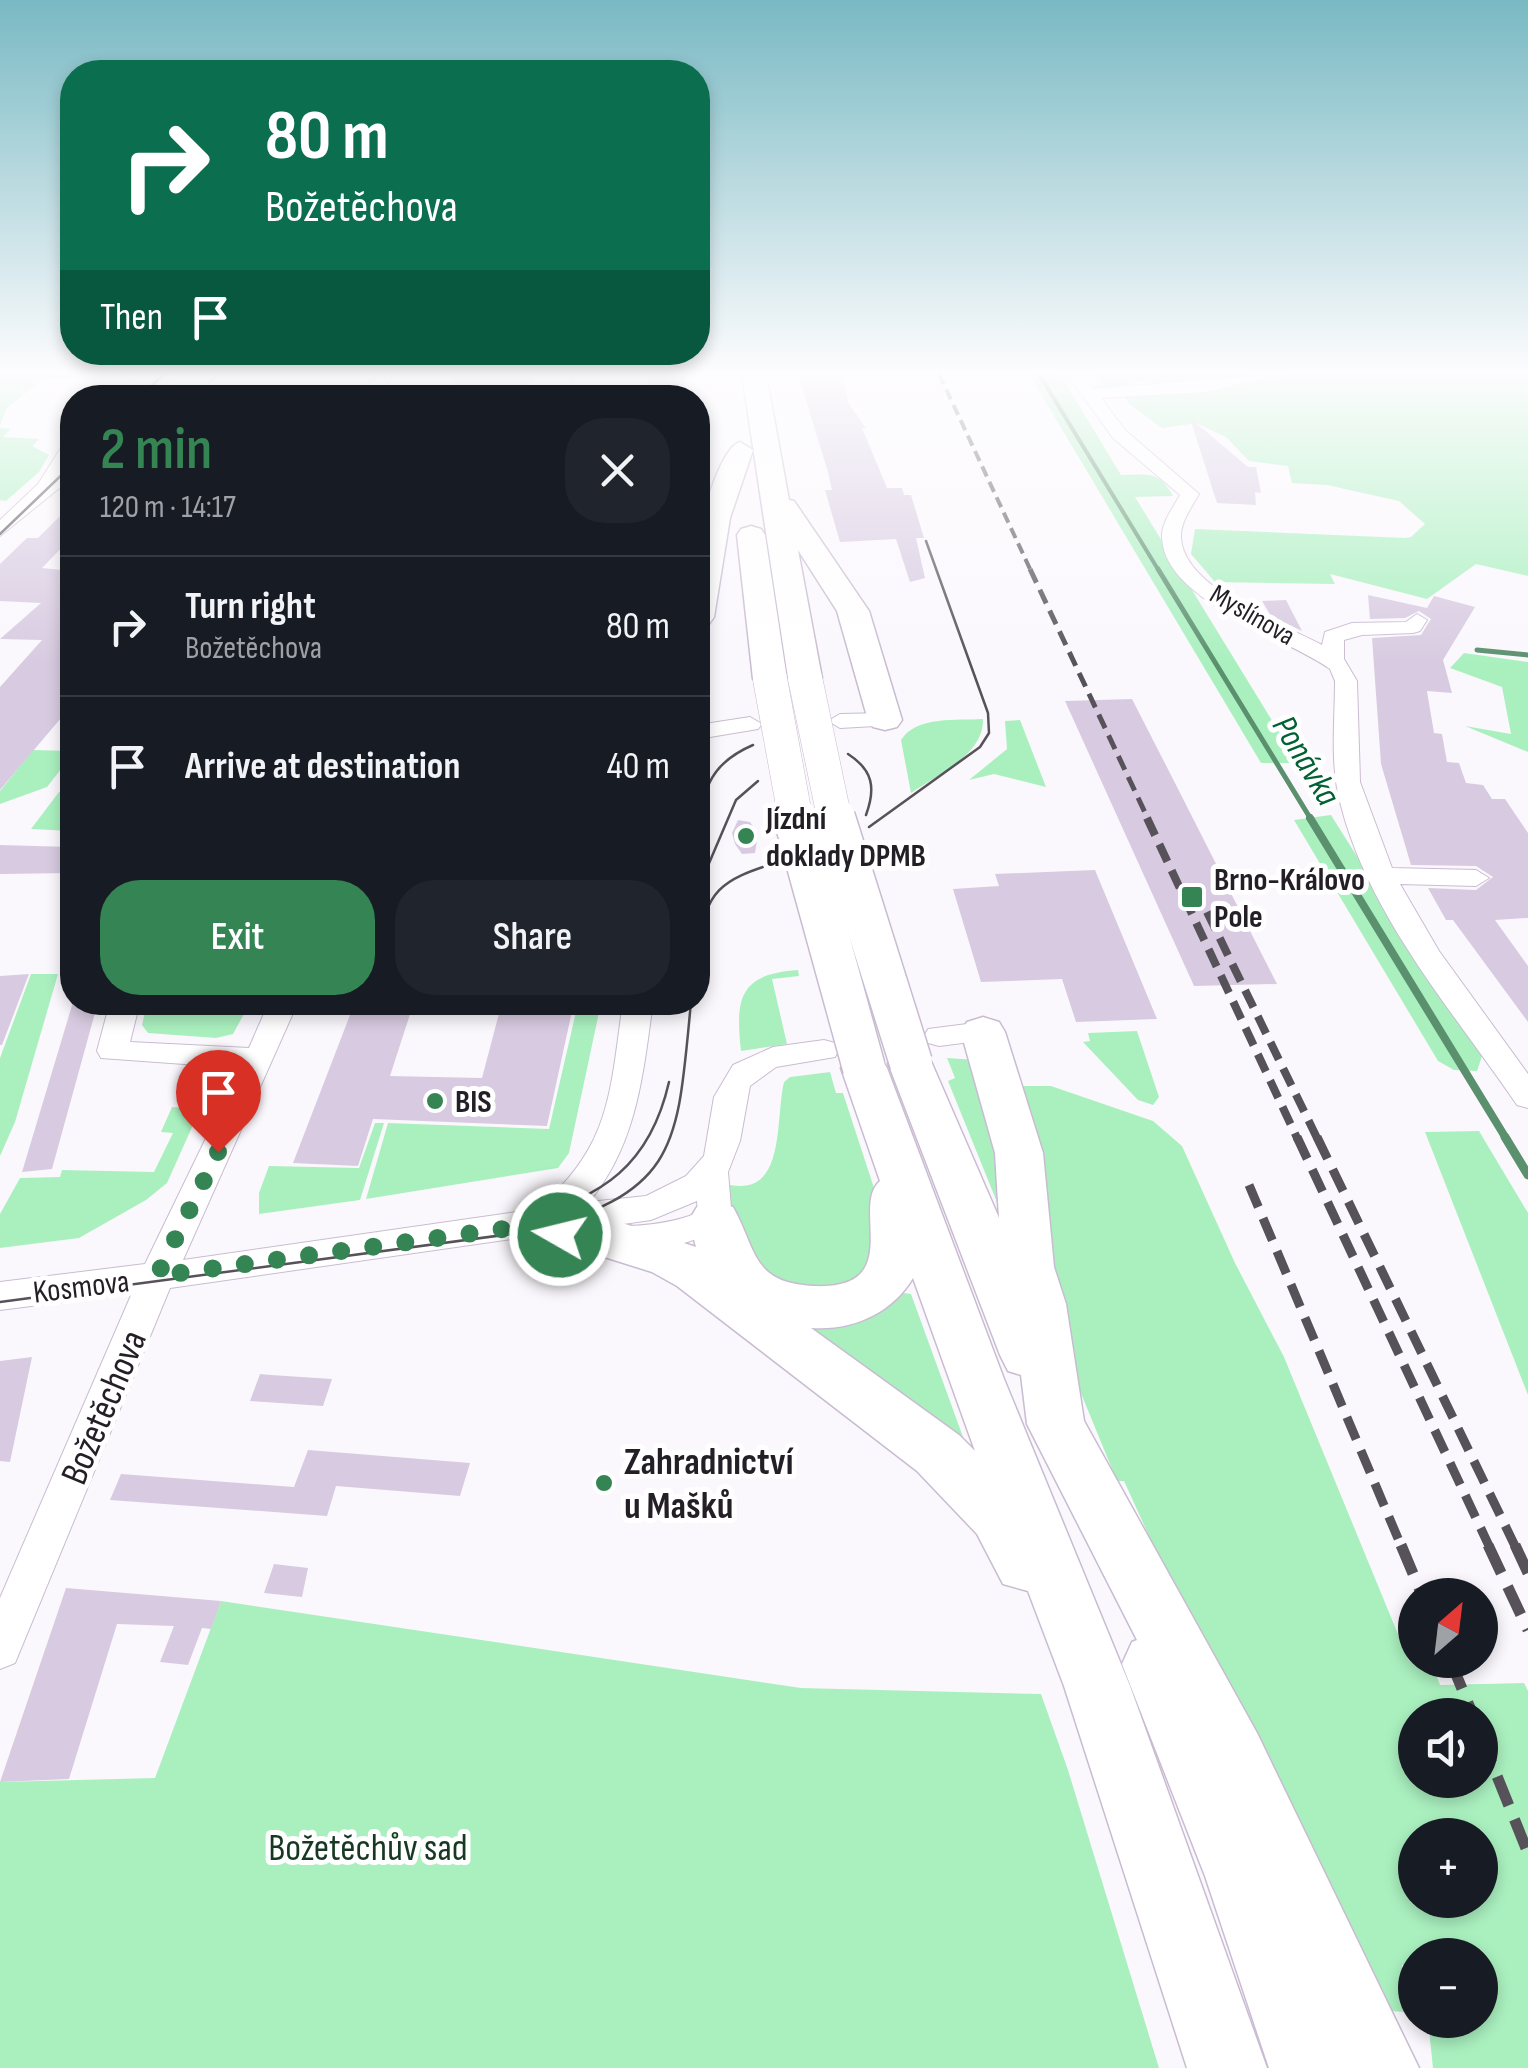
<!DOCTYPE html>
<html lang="en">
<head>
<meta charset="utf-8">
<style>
	body { margin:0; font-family:"Sofia Sans Condensed",sans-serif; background:#20242c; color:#f1f3f6; height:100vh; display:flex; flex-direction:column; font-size:38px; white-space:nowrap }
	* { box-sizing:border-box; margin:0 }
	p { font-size:32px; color:#9ea1a6 }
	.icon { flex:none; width:55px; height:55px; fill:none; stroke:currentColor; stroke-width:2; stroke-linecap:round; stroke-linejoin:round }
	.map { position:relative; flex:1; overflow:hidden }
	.panel { position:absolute; left:60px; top:385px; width:650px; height:630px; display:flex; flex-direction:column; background:#171b24; border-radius:40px; box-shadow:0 5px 15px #0003 }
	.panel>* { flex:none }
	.top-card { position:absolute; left:60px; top:60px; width:650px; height:305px; border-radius:40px; box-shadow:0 5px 15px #0003; background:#0b6e4f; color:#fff; overflow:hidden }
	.needle { width:65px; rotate:28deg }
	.controls { position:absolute; left:1398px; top:1578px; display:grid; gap:20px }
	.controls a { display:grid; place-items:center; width:100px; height:100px; border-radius:50%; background:#171b24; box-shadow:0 5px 15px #0003; font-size:50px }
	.pin { position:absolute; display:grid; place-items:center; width:85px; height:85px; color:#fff; margin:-102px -42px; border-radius:50% 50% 50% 0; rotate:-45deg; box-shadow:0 0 10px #0007 }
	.pin .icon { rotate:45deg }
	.me { position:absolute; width:110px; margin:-55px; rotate:278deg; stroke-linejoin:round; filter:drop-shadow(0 0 8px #0008) }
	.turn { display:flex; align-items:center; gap:35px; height:210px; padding:0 40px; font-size:45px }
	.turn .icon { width:130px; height:130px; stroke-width:2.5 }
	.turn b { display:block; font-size:70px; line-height:85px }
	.then { display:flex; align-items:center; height:95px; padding:0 40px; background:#0003; gap:20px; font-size:38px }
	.round { display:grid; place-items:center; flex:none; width:105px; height:105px; border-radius:40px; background:#20242c }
	.head { display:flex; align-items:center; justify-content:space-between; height:170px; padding:0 40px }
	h1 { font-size:60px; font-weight:600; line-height:75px; color:#358454 }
	.action { display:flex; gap:20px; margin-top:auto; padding:20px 40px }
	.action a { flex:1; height:115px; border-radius:40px; background:#358454; color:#fff; font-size:40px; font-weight:600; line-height:115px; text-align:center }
	.action a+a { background:#20242c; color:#f1f3f6 }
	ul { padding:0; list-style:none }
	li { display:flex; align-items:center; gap:30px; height:140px; padding:0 40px; border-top:2px solid #363941 }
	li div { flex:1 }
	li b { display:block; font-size:38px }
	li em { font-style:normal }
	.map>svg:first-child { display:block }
	.green { fill:#aaf0bf; fill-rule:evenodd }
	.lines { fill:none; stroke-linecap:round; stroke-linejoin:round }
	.stream-far3 { stroke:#5b906e; stroke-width:4 }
	.stream-far2 { stroke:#5b906e; stroke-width:5 }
	.stream-far1 { stroke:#5b906e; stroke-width:8 }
	.stream { stroke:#5b906e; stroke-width:9 }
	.building { fill:#d8cbe1 }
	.minor-casing { stroke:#c9bcd2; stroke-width:2 }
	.highway-casing { stroke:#c9bcd2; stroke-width:3 }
	.minor { fill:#fff; fill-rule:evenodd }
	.highway { fill:#fff; fill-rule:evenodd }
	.tram { stroke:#575259; stroke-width:2.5 }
	.rail-far4 { stroke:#575259; stroke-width:4; stroke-dasharray:11 6; stroke-linecap:butt }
	.rail-far3 { stroke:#575259; stroke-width:5; stroke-dasharray:15 8; stroke-linecap:butt }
	.rail-far2 { stroke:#575259; stroke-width:8; stroke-dasharray:19 10; stroke-linecap:butt }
	.rail-far1 { stroke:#575259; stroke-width:9; stroke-dasharray:24 12; stroke-linecap:butt }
	.rail { stroke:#575259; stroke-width:11; stroke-dasharray:31 15; stroke-linecap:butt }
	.highway-bridge-far1-casing { stroke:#c9bcd2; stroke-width:35; stroke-linecap:butt }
	.highway-bridge-casing { stroke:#c9bcd2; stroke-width:45; stroke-linecap:butt }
	.highway-bridge-far1 { stroke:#fff; stroke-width:34 }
	.highway-bridge { stroke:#fff; stroke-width:42 }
	.route { stroke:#358454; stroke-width:18; stroke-dasharray:0 32.4 }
	.poi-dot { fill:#358454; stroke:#fff; stroke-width:4 }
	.labels { text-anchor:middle; stroke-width:10; stroke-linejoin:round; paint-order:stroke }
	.far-street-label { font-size:28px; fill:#241f27; stroke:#fff }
	.poi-label { font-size:32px; font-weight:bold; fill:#241f27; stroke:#fff; text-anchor:start }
	.street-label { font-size:32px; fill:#241f27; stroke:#fff }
	.water-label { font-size:35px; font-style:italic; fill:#006132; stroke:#fff }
	.near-street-label { font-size:38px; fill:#241f27; stroke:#fff }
	.near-poi-label { font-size:38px; font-weight:bold; fill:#241f27; stroke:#fff; text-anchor:start }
	.near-park-label { font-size:38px; fill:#173923; stroke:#fff }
</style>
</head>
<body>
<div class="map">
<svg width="1528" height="2068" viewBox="0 0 1528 2068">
	<rect width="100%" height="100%" fill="#fbf8fd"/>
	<!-- green -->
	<g class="green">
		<path d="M 0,374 L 78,374 L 71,378 L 44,378 L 6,409 L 0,426 Z"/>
		<path d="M 1029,374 L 1060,374 L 1121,475 C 1149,475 1158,470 1173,496 L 1135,497 L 1298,763 L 1261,763 Z"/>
		<path d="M 1096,374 L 1258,374 L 1217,383 L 1161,387 L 1140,381 L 1107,391 L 1090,387 L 1101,383 Z"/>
		<path d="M 1287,374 L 1528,374 L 1528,576 L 1476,564 L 1427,599 L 1330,574 L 1335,584 L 1215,582 L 1191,554 L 1195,529 L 1405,538 L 1411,537 L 1425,524 L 1399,501 L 1327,485 L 1292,483 L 1288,466 L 1249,461 L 1226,437 L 1196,423 L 1162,428 L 1129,404 L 1124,393 L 1198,390 L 1208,393 Z"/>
		<path d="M 0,428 L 11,429 L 3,437 L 39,439 L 32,446 L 49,455 L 39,472 L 6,501 L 0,500 Z"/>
		<path d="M 1464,653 L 1528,662 L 1528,752 L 1465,726 L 1511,734 L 1502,687 L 1450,668 Z"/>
		<path d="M 983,719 C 984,755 937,775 911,793 L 901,740 C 917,715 957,721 983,719 Z"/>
		<path d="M 1020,720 L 1046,787 L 994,774 L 969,780 L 1007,749 L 1005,721 Z"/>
		<path d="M 33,750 L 72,751 L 72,755 L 47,787 L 0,804 L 0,791 Z"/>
		<path d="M 59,792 L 72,792 L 72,831 L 31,829 Z"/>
		<path d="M 1331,815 L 1482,1056 L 1477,1071 L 1454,1070 L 1438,1061 L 1294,820 Z"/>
		<path d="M 798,970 L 799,976 L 772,979 L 787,1044 L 741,1051 C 735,997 740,974 798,970 Z"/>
		<path d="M 31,974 L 58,974 L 15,1122 L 0,1156 L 0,1058 Z"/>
		<path d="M 147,1003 L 163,1003 L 158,1014 L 206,1015 L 212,1003 L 250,1003 L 233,1034 L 216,1038 L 148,1033 L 142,1025 Z"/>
		<path d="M 578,1003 L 601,1003 L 569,1153 L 558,1168 L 366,1199 L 388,1123 L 549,1129 Z"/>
		<path d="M 1137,1031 L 1159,1097 L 1153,1105 L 1138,1100 L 1083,1042 L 1090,1041 L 1088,1033 Z"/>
		<path d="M 947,1058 L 977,1060 L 988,1090 L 1005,1222 L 948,1081 L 955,1078 Z"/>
		<path d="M 203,1071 L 210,1087 L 167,1183 L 146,1200 L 79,1238 L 0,1248 L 0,1214 L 20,1178 L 60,1177 L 62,1170 L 154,1172 L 173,1133 L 161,1132 L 172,1107 L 185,1108 Z"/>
		<path d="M 830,1072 L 836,1093 L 843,1093 L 874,1188 L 882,1230 L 874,1268 L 839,1291 L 768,1285 L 728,1209 L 730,1185 C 786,1196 775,1120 784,1082 L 790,1077 Z"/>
		<path d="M 1011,1086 L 1051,1086 L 1153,1121 L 1182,1146 L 1235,1263 L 1284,1357 L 1409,1661 L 1433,1666 L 1440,1685 L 1524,1683 L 1528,1691 L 1528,2068 L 1433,2068 L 1428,2020 L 1480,2020 L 1480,1955 L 1415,1955 L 1415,1967 L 1402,1965 L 1405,2012 L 1375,2010 L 1219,1690 L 1124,1481 L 1117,1481 L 1066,1357 ZM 1415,1715 L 1480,1715 L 1480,1780 L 1415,1780 ZM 1415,1835 L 1480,1835 L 1480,1900 L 1415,1900 Z"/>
		<path d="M 375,1123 L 384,1123 L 360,1200 L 259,1214 L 259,1193 L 269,1166 L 359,1168 Z"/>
		<path d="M 1479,1131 L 1528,1213 L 1528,1395 L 1425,1132 Z"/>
		<path d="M 897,1292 L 911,1294 L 963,1437 L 960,1441 L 800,1322 Z"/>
		<path d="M 221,1601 L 801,1688 L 1041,1694 L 1068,1770 L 1159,2068 L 0,2068 L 0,1782 L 155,1778 Z"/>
	</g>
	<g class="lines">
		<!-- stream-far3 -->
		<path class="stream-far3" d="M 1039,374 L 1159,571"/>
		<!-- stream-far2 -->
		<g class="stream-far2">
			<path d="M 1158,569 L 1312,821"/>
			<path d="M 1477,650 L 1528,655"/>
		</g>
		<!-- stream-far1 -->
		<path class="stream-far1" d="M 1310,818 L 1507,1140"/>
		<!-- stream -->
		<path class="stream" d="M 1505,1137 L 1528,1175"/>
	</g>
	<!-- building -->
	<g class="building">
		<path d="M 452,374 L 535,374 L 525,395 L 452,394 Z"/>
		<path d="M 798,374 L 842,374 L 849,404 L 866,428 L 862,428 L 887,488 L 902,488 L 904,495 L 911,495 L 924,538 L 916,538 L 925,578 L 910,582 L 896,539 L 840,542 L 825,490 L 832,490 L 828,472 Z"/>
		<path d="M 649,375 L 687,376 L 681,398 L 641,398 Z"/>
		<path d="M 1190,418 L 1248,467 L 1256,467 L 1261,493 L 1255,492 L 1256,505 L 1217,503 Z"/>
		<path d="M 72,504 L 72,537 L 42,568 L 72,571 L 72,705 L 0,790 L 0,687 L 42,640 L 0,639 L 41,603 L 0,601 L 0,564 L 27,538 L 38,538 Z"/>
		<path d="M 1368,595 L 1427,608 L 1434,596 L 1475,607 L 1443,660 L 1452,693 L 1427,691 L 1434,733 L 1442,734 L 1447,762 L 1459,763 L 1466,783 L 1483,785 L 1492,799 L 1505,799 L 1528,833 L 1528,918 L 1495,920 L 1528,966 L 1528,1022 L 1453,920 L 1446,920 L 1428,888 L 1476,890 L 1493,877 L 1476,866 L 1411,865 L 1381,764 L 1372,638 L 1421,635 L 1431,619 L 1419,611 L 1405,618 L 1370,619 Z"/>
		<path d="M 1286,600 L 1302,631 L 1271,616 L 1262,601 Z"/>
		<path d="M 1132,699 L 1173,779 L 1277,984 L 1194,986 L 1065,701 Z"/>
		<path d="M 738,820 L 750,822 L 758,834 L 755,853 L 742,854 L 735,844 L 732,833 Z"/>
		<path d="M 0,845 L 72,847 L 72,873 L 0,874 Z"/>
		<path d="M 1095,870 L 1157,1019 L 1076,1022 L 1062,979 L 981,982 L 953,889 L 999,886 L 995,874 Z"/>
		<path d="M 29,974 L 2,1045 L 0,1045 L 0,976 Z"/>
		<path d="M 73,1002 L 98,1002 L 52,1169 L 22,1172 Z"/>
		<path d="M 355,1002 L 414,1002 L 390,1076 L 482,1078 L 502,1002 L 574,1002 L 547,1126 L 373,1119 L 358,1166 L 293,1163 Z"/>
		<path d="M 32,1357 L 10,1462 L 0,1461 L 0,1361 Z"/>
		<path d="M 260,1374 L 271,1375 L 332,1379 L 323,1406 L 250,1401 Z"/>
		<path d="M 308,1450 L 470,1463 L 460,1496 L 336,1486 L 327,1516 L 110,1500 L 121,1474 L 294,1487 Z"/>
		<path d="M 274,1564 L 308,1568 L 302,1597 L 264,1593 Z"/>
		<path d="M 66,1588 L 221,1601 L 211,1629 L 202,1628 L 188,1665 L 160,1662 L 174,1626 L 117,1624 L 69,1779 L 0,1782 Z"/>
	</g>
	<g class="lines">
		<!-- minor casing -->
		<g class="minor-casing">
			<g id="minor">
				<path d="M 142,374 L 159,374 L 135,398 L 117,398 Z"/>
				<path d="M 177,374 L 194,374 L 172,398 L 155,398 Z"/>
				<path d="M 377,374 L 394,374 L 374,398 L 357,398 Z"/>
				<path d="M 558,374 L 574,374 L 563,398 L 547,398 Z"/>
				<path d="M 1067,374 L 1083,374 L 1094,389 L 1277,374 L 1207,392 L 1101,398 L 1125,430 L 1199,494 C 1192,507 1180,522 1181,538 C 1184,589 1283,624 1322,645 L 1325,632 L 1352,623 L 1406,622 L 1417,614 L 1427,620 L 1420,631 L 1413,633 L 1362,635 L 1344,640 L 1344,659 L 1357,681 L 1360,782 L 1392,868 L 1476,870 L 1489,878 L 1476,886 L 1400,884 L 1439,951 L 1528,1074 L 1528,1108 L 1517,1105 C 1451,1008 1360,906 1337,788 C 1331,753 1335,716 1335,681 L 1330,669 C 1285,637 1165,601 1162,538 C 1161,523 1173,508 1180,495 L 1113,438 Z"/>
				<path d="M 72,439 L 72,457 L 67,466 L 72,465 L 72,478 L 0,536 L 0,520 L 38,484 L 66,440 Z"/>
				<path d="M 885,713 L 893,715 L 897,720 L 893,725 L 840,728 L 828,721 L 840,714 Z"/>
				<path d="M 750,717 L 762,724 L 758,729 L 698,739 L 698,725 Z"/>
				<path d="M 110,1002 L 140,1002 L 130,1042 L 249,1048 L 269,1002 L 298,1002 L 183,1260 L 537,1209 C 611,1147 610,1093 623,1002 L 653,1002 C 643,1075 637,1144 589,1202 L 646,1196 L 686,1176 L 704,1156 L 714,1097 L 733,1065 L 773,1047 L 824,1040 L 835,1043 L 839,1050 L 835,1057 L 776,1067 L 750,1086 L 740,1141 L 728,1172 L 732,1220 L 727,1229 L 669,1248 L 624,1253 L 578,1250 L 519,1238 L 170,1288 L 15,1663 L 0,1669 L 0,1598 L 132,1293 L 0,1310 L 0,1282 L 145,1264 L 240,1068 L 101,1058 L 97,1051 ZM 697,1201 L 698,1213 C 669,1224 640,1227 609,1226 L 651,1220 Z"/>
				<path d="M 983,1022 L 994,1025 L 998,1032 L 994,1039 L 939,1046 L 928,1043 L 924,1036 L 928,1029 Z"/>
			</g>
		</g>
		<!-- highway casing -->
		<g class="highway-casing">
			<g id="highway">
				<path d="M 192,374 L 218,374 L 191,398 L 163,398 Z"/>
				<path d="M 742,374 L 766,374 L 789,500 L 794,501 L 869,611 L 902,720 L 897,727 L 885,730 L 873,727 L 868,720 L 837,611 L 798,550 L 822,678 L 817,685 L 793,685 L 788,678 Z"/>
				<path d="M 740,442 L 753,450 L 730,518 L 714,617 L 709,624 L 698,626 C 696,599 695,567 698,540 C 700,519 721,447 740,442 Z"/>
				<path d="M 751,526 L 761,529 L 765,535 L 787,679 L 782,686 L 758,686 L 753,679 L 737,535 L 741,529 Z"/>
				<path d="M 983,1017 L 999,1022 L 1005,1032 L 1043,1153 L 1054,1267 L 1066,1304 L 1084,1421 L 1257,1733 L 1419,2068 L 1269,2068 L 1205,1876 L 1122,1664 L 1132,1642 L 1137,1640 L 1027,1424 L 1021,1375 L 1008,1371 L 1000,1355 L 888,1063 L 895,1052 L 911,1048 L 927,1052 L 999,1218 L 995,1153 L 961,1032 L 967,1022 Z"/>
				<path d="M 864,1052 L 880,1057 L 887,1068 L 1004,1379 L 1130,1686 L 1267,2068 L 1187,2068 L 1064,1686 L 1028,1591 L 1003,1584 L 977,1534 L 917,1471 L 677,1286 L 652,1272 L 598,1255 L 590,1241 L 598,1227 L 616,1221 L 696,1247 L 689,1220 L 697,1207 L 715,1201 L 733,1207 C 757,1250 751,1283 814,1286 C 907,1290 850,1206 880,1181 L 841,1068 L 848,1057 ZM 913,1278 L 975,1451 L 959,1435 L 811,1328 C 853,1331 892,1313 913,1278 Z"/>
			</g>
		</g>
		<!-- minor -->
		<use href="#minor" class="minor"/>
		<!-- highway -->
		<use href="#highway" class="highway"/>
		<!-- tram -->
		<g class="tram">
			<path d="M 139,398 L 164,374"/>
			<path d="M 0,534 L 72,465"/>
			<path d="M 848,754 C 873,770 876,788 866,815"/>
			<path d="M 869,827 L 980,747 L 989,733 L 988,713 L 926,541"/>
			<path d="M 698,858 C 703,805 697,769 753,745"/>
			<path d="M 698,889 L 736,800 L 758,781"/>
			<path d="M 698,948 C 706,890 721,880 775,863"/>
			<path d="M 524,1219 C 603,1197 650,1165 669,1082"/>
			<path d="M 0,1302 L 526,1232 C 680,1193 677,1147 691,1002"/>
		</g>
		<!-- rail-far4 -->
		<path class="rail-far4" d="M 939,374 L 1031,571"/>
		<!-- rail-far3 -->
		<path class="rail-far3" d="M 1030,569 L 1149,821"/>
		<!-- rail-far2 -->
		<g class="rail-far2">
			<path d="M 1147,818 L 1298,1140"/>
			<path d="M 1207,912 L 1318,1140"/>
		</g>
		<!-- rail-far1 -->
		<g class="rail-far1">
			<path d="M 1297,1137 L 1490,1548"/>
			<path d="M 1317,1137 L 1516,1548"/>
			<path d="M 1249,1185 L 1402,1548"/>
		</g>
		<!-- rail -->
		<g class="rail">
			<path d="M 1401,1545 L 1422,1595"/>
			<path d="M 1488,1545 L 1528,1630"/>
			<path d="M 1515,1545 L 1528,1573"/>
			<path d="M 1450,1660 L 1473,1715"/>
			<path d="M 1480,1734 L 1528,1853"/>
		</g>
		<!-- highway-bridge-far1 casing -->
		<g class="highway-bridge-far1-casing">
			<g id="highway-bridge-far1">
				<path d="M 805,678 L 835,821"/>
				<path d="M 770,679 L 796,821"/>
			</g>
		</g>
		<!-- highway-bridge casing -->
		<g class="highway-bridge-casing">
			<g id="highway-bridge">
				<path d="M 795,818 L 864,1068"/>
				<path d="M 834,818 L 911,1063"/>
			</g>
		</g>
		<!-- highway-bridge-far1 -->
		<use href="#highway-bridge-far1" class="highway-bridge-far1"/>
		<!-- highway-bridge -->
		<use href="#highway-bridge" class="highway-bridge"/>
	</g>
	<!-- sky -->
	<linearGradient id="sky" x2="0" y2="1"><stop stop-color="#79b9c3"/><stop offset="0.56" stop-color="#fdfcfe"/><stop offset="1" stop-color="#fdfcfe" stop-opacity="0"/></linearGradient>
	<rect width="1528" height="664" fill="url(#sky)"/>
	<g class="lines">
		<!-- route -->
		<path class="route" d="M 218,1152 L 157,1276 L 518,1227 L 560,1235"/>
	</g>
	<!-- markers -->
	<g class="poi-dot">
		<circle cx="746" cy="836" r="10"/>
		<rect x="1180" y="885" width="24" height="24" rx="5"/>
		<circle cx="435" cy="1101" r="10"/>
		<circle cx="604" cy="1483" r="10"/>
	</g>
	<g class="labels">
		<!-- far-street labels -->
		<g class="far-street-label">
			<text transform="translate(1253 614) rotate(30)" y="10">Myslínova</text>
		</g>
		<!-- poi labels -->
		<g class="poi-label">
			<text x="766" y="829">Jízdní<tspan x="766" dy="37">doklady DPMB</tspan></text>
			<text x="1214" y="890">Brno-Královo<tspan x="1214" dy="37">Pole</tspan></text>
			<text x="455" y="1112">BIS</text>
		</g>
		<!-- street labels -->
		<g class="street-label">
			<text transform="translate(81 1286) rotate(-7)" y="11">Kosmova</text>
		</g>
		<!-- water labels -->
		<g class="water-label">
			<text transform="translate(1307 760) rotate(59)" y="12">Ponávka</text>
		</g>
		<!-- near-street labels -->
		<g class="near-street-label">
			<text transform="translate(103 1407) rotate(-67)" y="13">Božetěchova</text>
		</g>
		<!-- near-poi labels -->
		<g class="near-poi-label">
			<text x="624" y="1474">Zahradnictví<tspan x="624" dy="44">u Mašků</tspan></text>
		</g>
		<!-- near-park labels -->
		<g class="near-park-label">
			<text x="368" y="1860">Božetěchův sad</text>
		</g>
	</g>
</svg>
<div class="controls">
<a><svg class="needle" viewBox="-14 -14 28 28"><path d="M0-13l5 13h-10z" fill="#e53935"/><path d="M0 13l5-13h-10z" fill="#9ea1a6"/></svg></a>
<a><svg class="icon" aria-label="sound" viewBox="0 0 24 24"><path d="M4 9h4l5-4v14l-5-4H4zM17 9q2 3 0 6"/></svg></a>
<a>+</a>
<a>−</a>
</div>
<div class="pin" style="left:218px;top:1152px;background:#d93025"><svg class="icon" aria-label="arrive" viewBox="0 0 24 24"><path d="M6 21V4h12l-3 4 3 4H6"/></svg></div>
<svg class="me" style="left:560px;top:1235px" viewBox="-20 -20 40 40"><circle r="17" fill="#358454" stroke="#fff" stroke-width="3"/><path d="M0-11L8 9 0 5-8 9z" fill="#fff"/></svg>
<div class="top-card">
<div class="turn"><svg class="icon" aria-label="right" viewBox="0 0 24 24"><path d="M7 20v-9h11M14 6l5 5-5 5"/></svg><div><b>80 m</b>Božetěchova</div></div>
<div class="then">Then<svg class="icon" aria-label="arrive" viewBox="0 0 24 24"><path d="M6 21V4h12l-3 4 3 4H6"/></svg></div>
</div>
<section class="panel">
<div class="head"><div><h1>2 min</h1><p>120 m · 14:17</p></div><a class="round"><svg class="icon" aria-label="close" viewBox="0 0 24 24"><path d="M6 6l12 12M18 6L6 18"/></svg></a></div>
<ul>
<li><svg class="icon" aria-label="right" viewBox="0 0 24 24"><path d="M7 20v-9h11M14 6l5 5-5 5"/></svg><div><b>Turn right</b><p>Božetěchova</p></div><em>80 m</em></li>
<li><svg class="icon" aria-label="arrive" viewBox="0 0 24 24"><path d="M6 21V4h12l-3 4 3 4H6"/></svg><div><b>Arrive at destination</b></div><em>40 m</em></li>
</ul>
<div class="action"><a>Exit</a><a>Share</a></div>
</section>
</div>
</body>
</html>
